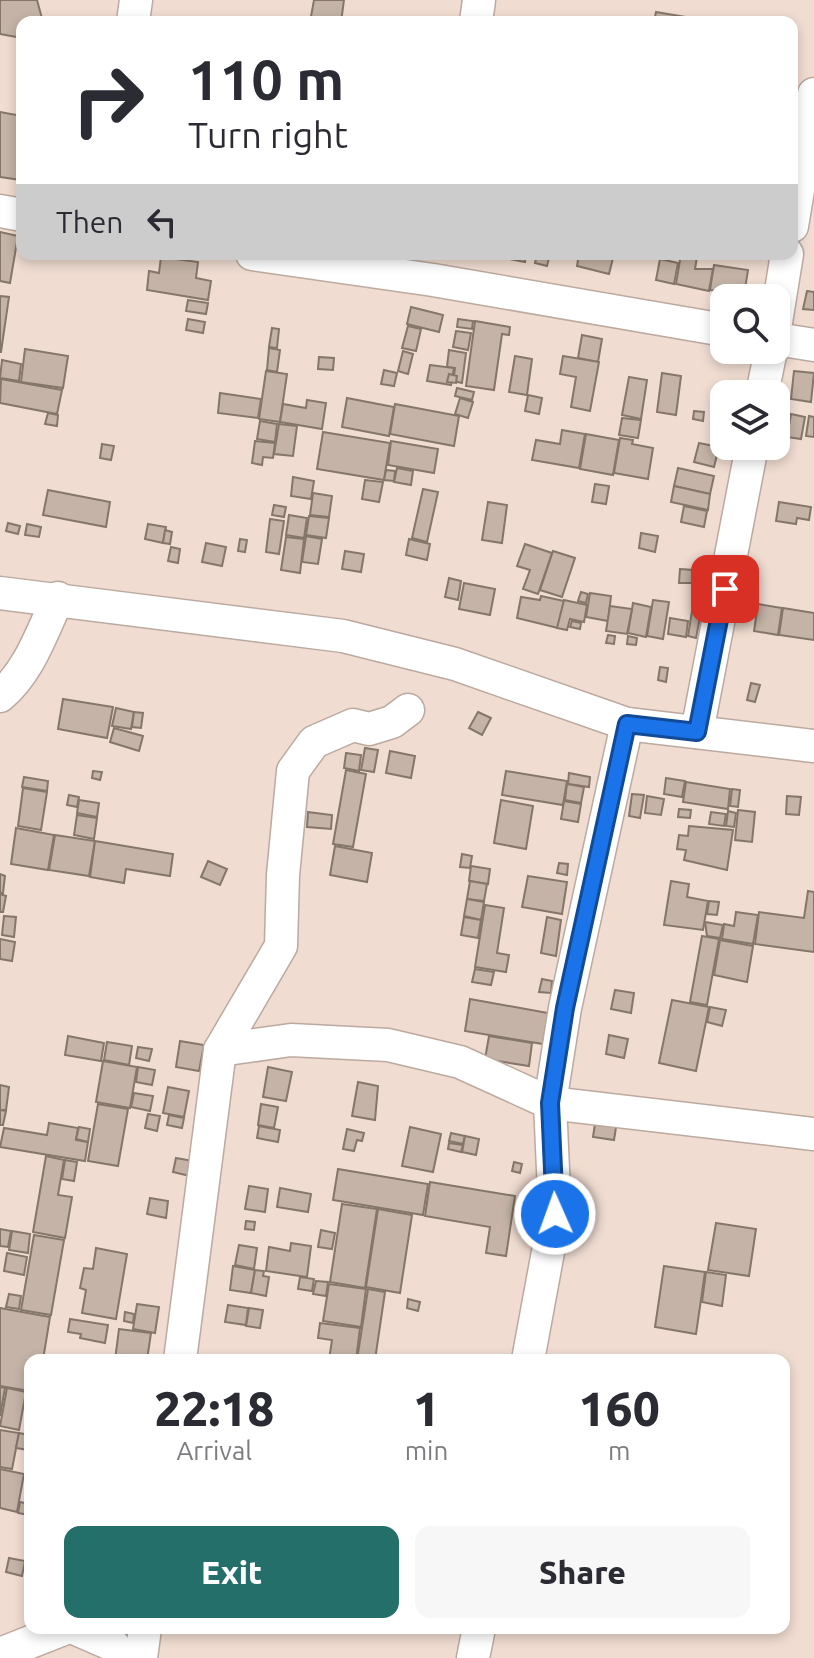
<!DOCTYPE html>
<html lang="en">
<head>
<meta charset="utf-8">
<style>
	body { margin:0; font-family:Ubuntu,sans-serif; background:#f7f7f7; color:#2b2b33; height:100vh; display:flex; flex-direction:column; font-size:30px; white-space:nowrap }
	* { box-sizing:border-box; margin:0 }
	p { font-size:26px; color:#7c7c81 }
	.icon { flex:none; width:44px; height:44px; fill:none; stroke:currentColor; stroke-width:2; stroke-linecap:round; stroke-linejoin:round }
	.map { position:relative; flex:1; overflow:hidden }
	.details { position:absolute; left:24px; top:1354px; width:766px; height:280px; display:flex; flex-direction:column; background:#fff; border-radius:16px; box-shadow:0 4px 12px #0003 }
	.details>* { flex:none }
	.hud { position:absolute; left:16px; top:16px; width:782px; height:244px; border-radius:16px; box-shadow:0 4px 12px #0003; background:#fff; color:#2b2b33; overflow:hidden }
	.fabs { position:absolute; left:710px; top:284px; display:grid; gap:16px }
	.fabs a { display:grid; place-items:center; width:80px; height:80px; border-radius:16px; background:#fff; box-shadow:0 4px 12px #0003; font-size:40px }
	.pin { position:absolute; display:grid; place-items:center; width:68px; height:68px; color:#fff; margin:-34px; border-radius:16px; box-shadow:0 4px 12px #0006 }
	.me { position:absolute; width:88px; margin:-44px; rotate:358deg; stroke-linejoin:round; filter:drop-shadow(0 0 6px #0008) }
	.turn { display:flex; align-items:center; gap:28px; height:168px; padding:0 40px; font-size:36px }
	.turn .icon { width:104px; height:104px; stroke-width:2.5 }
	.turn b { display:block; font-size:56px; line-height:68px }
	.then { display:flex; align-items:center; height:76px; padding:0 40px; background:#0003; gap:16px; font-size:30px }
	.eta { display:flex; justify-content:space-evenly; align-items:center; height:136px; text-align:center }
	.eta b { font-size:48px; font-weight:800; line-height:56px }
	.button { display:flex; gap:16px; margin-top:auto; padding:16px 40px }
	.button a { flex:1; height:92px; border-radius:16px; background:#256f6a; color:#fff; font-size:32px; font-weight:800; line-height:92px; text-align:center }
	.button a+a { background:#f7f7f7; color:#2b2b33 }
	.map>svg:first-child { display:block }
	.building { fill:#c4b3a6; stroke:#85766a; stroke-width:2 }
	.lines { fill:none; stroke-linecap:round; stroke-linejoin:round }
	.street-casing { stroke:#bca99f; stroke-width:35 }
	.street { stroke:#fff; stroke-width:32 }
	.route-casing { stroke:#114b97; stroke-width:20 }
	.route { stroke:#1a73e8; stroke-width:14 }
</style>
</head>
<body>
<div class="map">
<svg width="814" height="1658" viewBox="0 0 814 1658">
	<rect width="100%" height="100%" fill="#f0dcd1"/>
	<!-- building -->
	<g class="building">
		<path d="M 0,0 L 37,0 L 43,22 L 22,22 L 22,38 L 0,34 Z"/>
		<path d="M 314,0 L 344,0 L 341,22 L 310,22 Z"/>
		<path d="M 656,12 L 692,18 L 691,22 L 654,22 Z"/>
		<path d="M 0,112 L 22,116 L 21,180 L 0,177 Z"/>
		<path d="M 0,232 L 18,236 L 10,283 L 0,281 Z"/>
		<path d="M 483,254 L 526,254 L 525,262 Z"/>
		<path d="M 537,254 L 550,254 L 547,266 L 535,263 Z"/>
		<path d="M 579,254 L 614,254 L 609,274 L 577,266 Z"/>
		<path d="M 681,254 L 697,257 L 695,269 L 713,269 L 709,291 L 676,284 Z"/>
		<path d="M 161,257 L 198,262 L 196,278 L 211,281 L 208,300 L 147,290 L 149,271 L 159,273 Z"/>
		<path d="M 660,259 L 678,263 L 674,284 L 656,280 Z"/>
		<path d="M 714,265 L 748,270 L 744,295 L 710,290 Z"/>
		<path d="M 807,291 L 814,292 L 814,310 L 803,309 Z"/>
		<path d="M 0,296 L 9,297 L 1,352 L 0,352 Z"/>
		<path d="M 188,300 L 208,303 L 206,314 L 186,311 Z"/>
		<path d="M 411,307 L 443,315 L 439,332 L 407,324 Z"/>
		<path d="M 188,319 L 205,322 L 203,333 L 186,330 Z"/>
		<path d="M 458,319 L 473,321 L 472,329 L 457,327 Z"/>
		<path d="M 475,321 L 510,327 L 509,335 L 502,334 L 494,390 L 466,386 Z"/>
		<path d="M 408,326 L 421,329 L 416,351 L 402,348 Z"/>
		<path d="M 272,328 L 279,329 L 277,348 L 269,347 Z"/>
		<path d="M 456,331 L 471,333 L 468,350 L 453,347 Z"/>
		<path d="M 582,335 L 602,339 L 598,362 L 578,358 Z"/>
		<path d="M 269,348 L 280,350 L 277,372 L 267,370 Z"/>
		<path d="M 25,349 L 68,356 L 63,388 L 21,382 Z"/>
		<path d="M 449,350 L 466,353 L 462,383 L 453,381 L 455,368 L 447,367 Z"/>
		<path d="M 403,351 L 413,354 L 408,374 L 398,371 Z"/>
		<path d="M 515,356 L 532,359 L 527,395 L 509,392 Z"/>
		<path d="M 563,356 L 599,362 L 590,411 L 571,407 L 576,377 L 560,374 Z"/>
		<path d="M 319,357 L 334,358 L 333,370 L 318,369 Z"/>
		<path d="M 2,360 L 21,364 L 19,381 L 0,378 Z"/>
		<path d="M 430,365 L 454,368 L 451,385 L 427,381 Z"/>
		<path d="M 384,370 L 397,373 L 394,386 L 381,384 Z"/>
		<path d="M 266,371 L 287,374 L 280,422 L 259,419 Z"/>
		<path d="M 794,371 L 814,373 L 811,402 L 791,399 Z"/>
		<path d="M 662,373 L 681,376 L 676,415 L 657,412 Z"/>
		<path d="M 449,374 L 457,376 L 456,383 L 447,382 Z"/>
		<path d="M 629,377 L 647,380 L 641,419 L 622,415 Z"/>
		<path d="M 1,379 L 62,390 L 57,414 L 0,403 Z"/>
		<path d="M 457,388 L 474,392 L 472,400 L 455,396 Z"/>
		<path d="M 220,393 L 261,399 L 258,418 L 218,413 Z"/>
		<path d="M 528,395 L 542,398 L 539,414 L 525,411 Z"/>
		<path d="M 347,398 L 394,407 L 389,436 L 342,427 Z"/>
		<path d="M 460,398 L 473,402 L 468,418 L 455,414 Z"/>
		<path d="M 307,400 L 326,403 L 322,429 L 280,422 L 283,404 L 306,408 Z"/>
		<path d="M 395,404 L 459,416 L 454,446 L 390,434 Z"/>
		<path d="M 694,411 L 704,412 L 703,421 L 693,419 Z"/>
		<path d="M 48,413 L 58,415 L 57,426 L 45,424 Z"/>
		<path d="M 791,414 L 805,417 L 801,439 L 787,437 Z"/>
		<path d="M 809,416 L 814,417 L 814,437 L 806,436 Z"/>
		<path d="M 622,418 L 641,420 L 638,438 L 619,435 Z"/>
		<path d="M 260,421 L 277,424 L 275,442 L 257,439 Z"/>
		<path d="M 279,424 L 297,426 L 293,456 L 274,454 Z"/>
		<path d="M 562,430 L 585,434 L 579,468 L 532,460 L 536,440 L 560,444 Z"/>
		<path d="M 323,432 L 390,443 L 384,480 L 317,469 Z"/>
		<path d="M 586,434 L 619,440 L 613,475 L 580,469 Z"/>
		<path d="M 620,438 L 633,440 L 632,444 L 653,448 L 648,479 L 614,473 Z"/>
		<path d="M 255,441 L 275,443 L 273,458 L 263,457 L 262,465 L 252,463 Z"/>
		<path d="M 391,441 L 438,449 L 434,473 L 388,465 Z"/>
		<path d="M 699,443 L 719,447 L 714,467 L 694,462 Z"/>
		<path d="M 102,444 L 114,446 L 111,460 L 100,458 Z"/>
		<path d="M 397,468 L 413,471 L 411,485 L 394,482 Z"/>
		<path d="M 678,468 L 714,476 L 710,494 L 674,486 Z"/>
		<path d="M 386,470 L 395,471 L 394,481 L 384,480 Z"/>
		<path d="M 293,477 L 314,481 L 311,499 L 291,496 Z"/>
		<path d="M 365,480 L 383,482 L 379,502 L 362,499 Z"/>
		<path d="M 595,484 L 609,486 L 606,504 L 592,502 Z"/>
		<path d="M 674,486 L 710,494 L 708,510 L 671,502 Z"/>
		<path d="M 423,489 L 438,492 L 427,542 L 412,538 Z"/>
		<path d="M 48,490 L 110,502 L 106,527 L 43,515 Z"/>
		<path d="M 313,493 L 332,496 L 329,517 L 310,515 Z"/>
		<path d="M 488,502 L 507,505 L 502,543 L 482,540 Z"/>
		<path d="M 779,502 L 811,507 L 809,520 L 797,518 L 796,524 L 776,521 Z"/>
		<path d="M 274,505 L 286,507 L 284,517 L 272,515 Z"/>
		<path d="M 684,506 L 707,511 L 704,527 L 681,522 Z"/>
		<path d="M 289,515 L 307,518 L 304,538 L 286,535 Z"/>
		<path d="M 309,516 L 329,518 L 326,538 L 306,535 Z"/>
		<path d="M 270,519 L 284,521 L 279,554 L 266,552 Z"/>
		<path d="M 8,523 L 20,526 L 18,534 L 6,531 Z"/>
		<path d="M 27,524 L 41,527 L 39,537 L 25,535 Z"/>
		<path d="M 148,524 L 166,527 L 163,543 L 145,539 Z"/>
		<path d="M 165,530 L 172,532 L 170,544 L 163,543 Z"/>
		<path d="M 641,533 L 658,536 L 655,552 L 639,548 Z"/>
		<path d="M 306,536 L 322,539 L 318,564 L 302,562 Z"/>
		<path d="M 286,537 L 304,539 L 300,573 L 281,570 Z"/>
		<path d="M 240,539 L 247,540 L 245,552 L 238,551 Z"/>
		<path d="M 409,539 L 430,544 L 427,560 L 406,555 Z"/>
		<path d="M 206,543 L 226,547 L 222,566 L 202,562 Z"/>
		<path d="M 525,544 L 552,553 L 538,594 L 523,589 L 530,570 L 517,566 Z"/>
		<path d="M 171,547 L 180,549 L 178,563 L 168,561 Z"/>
		<path d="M 345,551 L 364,554 L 361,572 L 342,569 Z"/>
		<path d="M 553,551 L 575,558 L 562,597 L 540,590 Z"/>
		<path d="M 680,569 L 693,570 L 692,583 L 679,583 Z"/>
		<path d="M 449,578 L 461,581 L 458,600 L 445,597 Z"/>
		<path d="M 464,583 L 495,589 L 490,615 L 459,609 Z"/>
		<path d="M 581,592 L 588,594 L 586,603 L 578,601 Z"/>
		<path d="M 590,593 L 611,596 L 608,621 L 586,617 Z"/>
		<path d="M 541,596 L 564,601 L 558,628 L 517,618 L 521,597 L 540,600 Z"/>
		<path d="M 564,600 L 587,605 L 584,622 L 570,619 L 567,630 L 557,628 Z"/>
		<path d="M 653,600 L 669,602 L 663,639 L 647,636 Z"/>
		<path d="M 633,603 L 651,607 L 646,637 L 628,633 Z"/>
		<path d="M 758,604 L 782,608 L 778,635 L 754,631 Z"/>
		<path d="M 693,605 L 702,607 L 696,638 L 688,636 Z"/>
		<path d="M 610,606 L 632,609 L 627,634 L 606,631 Z"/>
		<path d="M 783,608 L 814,613 L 814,640 L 779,635 Z"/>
		<path d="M 670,618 L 688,621 L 686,637 L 668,634 Z"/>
		<path d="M 572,621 L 581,623 L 580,629 L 570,627 Z"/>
		<path d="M 608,635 L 615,636 L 614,644 L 606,643 Z"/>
		<path d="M 628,636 L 637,638 L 636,645 L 627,644 Z"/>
		<path d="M 660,667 L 668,668 L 666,682 L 658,680 Z"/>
		<path d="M 751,683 L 760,685 L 755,702 L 747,700 Z"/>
		<path d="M 63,699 L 113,707 L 107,738 L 58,729 Z"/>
		<path d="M 116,708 L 134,712 L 131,729 L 112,726 Z"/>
		<path d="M 134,712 L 143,713 L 141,728 L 132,727 Z"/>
		<path d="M 478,712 L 491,718 L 482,735 L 469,728 Z"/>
		<path d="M 114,728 L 143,736 L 139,751 L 110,742 Z"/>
		<path d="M 365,748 L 378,750 L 374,772 L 361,770 Z"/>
		<path d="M 390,751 L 415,756 L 411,778 L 386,773 Z"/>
		<path d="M 346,753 L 361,755 L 359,771 L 344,768 Z"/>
		<path d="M 346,770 L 366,774 L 353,847 L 333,844 Z"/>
		<path d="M 93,771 L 102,772 L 100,780 L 92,778 Z"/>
		<path d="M 506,771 L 567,781 L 563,805 L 502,795 Z"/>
		<path d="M 569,773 L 590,777 L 589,787 L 568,784 Z"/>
		<path d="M 24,777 L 48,781 L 47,791 L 22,787 Z"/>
		<path d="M 666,778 L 685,781 L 682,797 L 664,794 Z"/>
		<path d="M 686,782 L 730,789 L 728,809 L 683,802 Z"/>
		<path d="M 567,784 L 584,787 L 581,803 L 565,800 Z"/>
		<path d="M 23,788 L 47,792 L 41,830 L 18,826 Z"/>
		<path d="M 732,789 L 740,790 L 738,807 L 730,806 Z"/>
		<path d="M 632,794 L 644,795 L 640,818 L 629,816 Z"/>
		<path d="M 69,795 L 79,797 L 77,807 L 67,805 Z"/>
		<path d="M 647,796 L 664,799 L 661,815 L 645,813 Z"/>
		<path d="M 787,796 L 801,797 L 799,815 L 786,814 Z"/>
		<path d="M 79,800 L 99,803 L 97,817 L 77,813 Z"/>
		<path d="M 501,800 L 533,806 L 526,849 L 494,843 Z"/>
		<path d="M 564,801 L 581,804 L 578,822 L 561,819 Z"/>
		<path d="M 679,809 L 691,810 L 690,818 L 678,817 Z"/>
		<path d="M 738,810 L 755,812 L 752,842 L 735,840 Z"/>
		<path d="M 728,811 L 736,813 L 734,827 L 726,826 Z"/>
		<path d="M 308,812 L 332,815 L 331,829 L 307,827 Z"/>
		<path d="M 711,812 L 726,814 L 724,826 L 709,824 Z"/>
		<path d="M 77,815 L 97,818 L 94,839 L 74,835 Z"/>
		<path d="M 689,826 L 733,830 L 727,870 L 684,860 L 686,850 L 677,849 L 679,835 L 688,836 Z"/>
		<path d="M 16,828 L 54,835 L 48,870 L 11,864 Z"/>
		<path d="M 55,835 L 95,841 L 89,876 L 49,870 Z"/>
		<path d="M 95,841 L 173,854 L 170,876 L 126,869 L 124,883 L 90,877 Z"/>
		<path d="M 335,846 L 372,853 L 367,882 L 330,875 Z"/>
		<path d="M 462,854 L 472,856 L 470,868 L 460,867 Z"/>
		<path d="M 208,861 L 227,869 L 220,885 L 201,877 Z"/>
		<path d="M 559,863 L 568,864 L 567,875 L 557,873 Z"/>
		<path d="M 471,866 L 490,869 L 488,884 L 469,881 Z"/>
		<path d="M 0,874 L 5,876 L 3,893 L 0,893 Z"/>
		<path d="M 528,876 L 567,882 L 562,914 L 522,907 Z"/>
		<path d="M 470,881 L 487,884 L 484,901 L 467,899 Z"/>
		<path d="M 671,881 L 689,884 L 687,897 L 708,901 L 703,930 L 664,925 Z"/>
		<path d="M 808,891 L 814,892 L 814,952 L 755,944 L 759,912 L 804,918 Z"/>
		<path d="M 0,894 L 6,896 L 3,912 L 0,912 Z"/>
		<path d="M 467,899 L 484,902 L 481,920 L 464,916 Z"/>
		<path d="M 709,901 L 719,902 L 717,915 L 707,914 Z"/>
		<path d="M 485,905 L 504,908 L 497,953 L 509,955 L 506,972 L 475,967 Z"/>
		<path d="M 736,912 L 758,915 L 753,944 L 722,939 L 724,924 L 734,926 Z"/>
		<path d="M 4,916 L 16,917 L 14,937 L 2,935 Z"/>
		<path d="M 464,917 L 481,920 L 478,938 L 461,935 Z"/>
		<path d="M 547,917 L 561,920 L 556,956 L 541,953 Z"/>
		<path d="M 705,922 L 723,925 L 720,938 L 707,936 Z"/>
		<path d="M 702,936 L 719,939 L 707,1005 L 690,1002 Z"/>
		<path d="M 0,939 L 15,942 L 12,961 L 0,959 Z"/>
		<path d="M 720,940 L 753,946 L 747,982 L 714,975 Z"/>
		<path d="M 475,969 L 494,972 L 491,985 L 472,982 Z"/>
		<path d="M 542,979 L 552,981 L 551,993 L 539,992 Z"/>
		<path d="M 615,990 L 634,993 L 631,1013 L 611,1009 Z"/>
		<path d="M 470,999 L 548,1013 L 543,1044 L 465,1031 Z"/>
		<path d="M 672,1000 L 709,1007 L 696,1071 L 659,1063 Z"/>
		<path d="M 710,1007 L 726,1010 L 722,1026 L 707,1022 Z"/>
		<path d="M 609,1035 L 628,1039 L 624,1058 L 606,1054 Z"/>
		<path d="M 68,1036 L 104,1043 L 101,1061 L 65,1055 Z"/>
		<path d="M 489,1036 L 532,1043 L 529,1066 L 485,1059 Z"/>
		<path d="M 180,1041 L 204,1045 L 199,1071 L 176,1067 Z"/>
		<path d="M 107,1042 L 132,1046 L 129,1065 L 104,1060 Z"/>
		<path d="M 138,1047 L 152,1049 L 149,1061 L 136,1058 Z"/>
		<path d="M 103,1061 L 137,1067 L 130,1108 L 96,1102 Z"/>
		<path d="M 138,1067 L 155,1070 L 152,1085 L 136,1082 Z"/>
		<path d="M 268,1067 L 292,1072 L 286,1101 L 263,1097 Z"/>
		<path d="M 358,1082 L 378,1086 L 375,1120 L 352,1116 Z"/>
		<path d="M 0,1085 L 9,1087 L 6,1110 L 0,1110 Z"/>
		<path d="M 168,1087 L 189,1091 L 184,1117 L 163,1113 Z"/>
		<path d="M 134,1093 L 153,1096 L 150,1111 L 131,1107 Z"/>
		<path d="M 98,1104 L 128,1109 L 118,1166 L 88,1161 Z"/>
		<path d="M 261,1104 L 278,1107 L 274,1128 L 258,1125 Z"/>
		<path d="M 0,1110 L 6,1111 L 3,1125 L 0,1125 Z"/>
		<path d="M 148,1114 L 160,1116 L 157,1131 L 145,1128 Z"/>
		<path d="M 169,1115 L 184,1118 L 182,1128 L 167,1125 Z"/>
		<path d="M 596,1117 L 617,1121 L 614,1140 L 593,1137 Z"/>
		<path d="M 49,1123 L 78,1128 L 76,1140 L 88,1142 L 85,1161 L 0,1147 L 4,1128 L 47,1135 Z"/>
		<path d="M 259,1126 L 280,1130 L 278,1142 L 257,1138 Z"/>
		<path d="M 79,1127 L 90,1129 L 88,1142 L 76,1139 Z"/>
		<path d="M 410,1127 L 441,1134 L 433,1172 L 402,1166 Z"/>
		<path d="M 347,1129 L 364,1133 L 362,1141 L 357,1140 L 354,1151 L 343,1149 Z"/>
		<path d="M 451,1133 L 465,1136 L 463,1144 L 449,1141 Z"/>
		<path d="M 465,1136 L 479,1139 L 476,1155 L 462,1152 Z"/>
		<path d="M 449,1143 L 463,1145 L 461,1152 L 448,1149 Z"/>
		<path d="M 46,1156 L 64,1160 L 58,1195 L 72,1197 L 65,1238 L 33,1232 Z"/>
		<path d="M 176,1158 L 193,1161 L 190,1176 L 173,1172 Z"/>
		<path d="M 65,1160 L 77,1162 L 74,1181 L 62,1179 Z"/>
		<path d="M 514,1162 L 522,1164 L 520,1173 L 512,1171 Z"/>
		<path d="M 338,1169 L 428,1184 L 423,1215 L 333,1200 Z"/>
		<path d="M 430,1182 L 515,1196 L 506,1256 L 486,1253 L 490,1227 L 425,1216 Z"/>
		<path d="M 249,1186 L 268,1189 L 265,1212 L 245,1209 Z"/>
		<path d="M 280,1188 L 311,1194 L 308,1212 L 277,1207 Z"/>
		<path d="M 150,1198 L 168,1201 L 166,1218 L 147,1214 Z"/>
		<path d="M 342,1204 L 377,1209 L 365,1288 L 330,1282 Z"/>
		<path d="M 378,1209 L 412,1215 L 400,1293 L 366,1287 Z"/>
		<path d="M 246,1221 L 255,1222 L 254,1230 L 245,1229 Z"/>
		<path d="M 716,1223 L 756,1229 L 749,1276 L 708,1270 Z"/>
		<path d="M 0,1229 L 11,1231 L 8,1247 L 0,1246 Z"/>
		<path d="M 321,1230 L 335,1233 L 332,1249 L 318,1247 Z"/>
		<path d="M 12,1231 L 30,1234 L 28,1253 L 9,1250 Z"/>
		<path d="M 34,1235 L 64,1240 L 51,1315 L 21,1310 Z"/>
		<path d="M 291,1243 L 311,1246 L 307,1277 L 266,1271 L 269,1247 L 290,1251 Z"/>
		<path d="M 239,1245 L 257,1248 L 254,1269 L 235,1265 Z"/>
		<path d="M 96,1248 L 127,1254 L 116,1319 L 82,1313 L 86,1290 L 80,1288 L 84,1268 L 93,1269 Z"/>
		<path d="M 7,1253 L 27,1257 L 24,1275 L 4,1271 Z"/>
		<path d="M 233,1266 L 255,1270 L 251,1293 L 230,1290 Z"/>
		<path d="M 664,1266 L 705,1272 L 696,1334 L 655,1327 Z"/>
		<path d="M 255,1270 L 264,1271 L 263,1276 L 269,1277 L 266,1296 L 251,1293 Z"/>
		<path d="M 706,1272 L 726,1275 L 722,1306 L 702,1302 Z"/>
		<path d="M 300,1277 L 314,1279 L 312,1291 L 298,1289 Z"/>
		<path d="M 316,1281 L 328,1282 L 326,1296 L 313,1294 Z"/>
		<path d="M 329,1284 L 366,1289 L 361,1327 L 323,1321 Z"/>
		<path d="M 368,1289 L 385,1292 L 375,1360 L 357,1360 Z"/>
		<path d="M 9,1294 L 21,1296 L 19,1309 L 6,1307 Z"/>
		<path d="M 408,1299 L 420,1302 L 418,1311 L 407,1308 Z"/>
		<path d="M 137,1304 L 159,1307 L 155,1333 L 133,1329 Z"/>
		<path d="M 228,1305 L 248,1308 L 246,1325 L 225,1322 Z"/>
		<path d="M 0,1308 L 50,1317 L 43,1360 L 30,1360 L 30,1391 L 0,1386 Z"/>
		<path d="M 249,1308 L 263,1310 L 260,1328 L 246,1326 Z"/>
		<path d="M 125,1312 L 134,1314 L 133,1323 L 124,1321 Z"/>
		<path d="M 70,1319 L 108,1325 L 105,1343 L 80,1338 L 81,1334 L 68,1332 Z"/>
		<path d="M 320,1323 L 360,1328 L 356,1360 L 329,1360 L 332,1340 L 318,1338 Z"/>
		<path d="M 119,1329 L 151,1333 L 147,1360 L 115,1360 Z"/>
		<path d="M 0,1387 L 5,1388 L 0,1416 Z"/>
		<path d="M 7,1388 L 26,1392 L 19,1430 L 0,1426 Z"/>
		<path d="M 0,1430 L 19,1433 L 12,1469 L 0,1467 Z"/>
		<path d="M 19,1433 L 30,1435 L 28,1450 L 16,1448 Z"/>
		<path d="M 0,1469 L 24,1474 L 17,1512 L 0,1508 Z"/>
		<path d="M 20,1502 L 30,1504 L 29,1515 L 18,1513 Z"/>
		<path d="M 9,1558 L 25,1561 L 22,1576 L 6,1572 Z"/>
	</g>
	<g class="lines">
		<!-- street casing -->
		<g class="street-casing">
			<g id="street">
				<path d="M 133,22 L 136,0"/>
				<path d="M 476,22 L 479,0"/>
				<path d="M 0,211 L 22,215"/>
				<path d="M 792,226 L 814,94"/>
				<path d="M 252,254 L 433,280 L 724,330"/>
				<path d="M 776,322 L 787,254"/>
				<path d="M 776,339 L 814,345"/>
				<path d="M 762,394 L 771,350"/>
				<path d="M 0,593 L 343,636 L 455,664 L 627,724 L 814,746"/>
				<path d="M 0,696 C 29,672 42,632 58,598"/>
				<path d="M 408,710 L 392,722 L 369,729 L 353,725 L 314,742 L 293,771 L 283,875 L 281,946 L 220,1050 L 291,1040 L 388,1045 L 460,1062 L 550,1103 L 814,1134"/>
				<path d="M 697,732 L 752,446"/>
				<path d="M 180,1360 L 220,1050"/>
				<path d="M 528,1360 L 555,1214 L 550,1103 L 565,1008 L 627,724"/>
				<path d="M 74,1628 L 113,1645 L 123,1658"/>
				<path d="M 0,1654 L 66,1628"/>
				<path d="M 141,1658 L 145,1628"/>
				<path d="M 473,1658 L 479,1628"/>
			</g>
		</g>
		<!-- street -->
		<use href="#street" class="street"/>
	</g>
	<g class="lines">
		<!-- route casing -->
		<g class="route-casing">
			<path id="route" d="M 555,1214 L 550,1103 L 565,1008 L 627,724 L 697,732 L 725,589"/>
		</g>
		<!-- route -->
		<use href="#route" class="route"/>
	</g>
</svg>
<div class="fabs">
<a><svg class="icon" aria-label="search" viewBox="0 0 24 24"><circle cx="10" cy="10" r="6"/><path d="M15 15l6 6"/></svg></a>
<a><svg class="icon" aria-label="layers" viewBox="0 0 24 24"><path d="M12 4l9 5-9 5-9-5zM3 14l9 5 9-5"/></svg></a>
</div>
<div class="pin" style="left:725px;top:589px;background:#d93025"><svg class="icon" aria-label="arrive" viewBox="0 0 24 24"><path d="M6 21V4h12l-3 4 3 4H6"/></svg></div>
<svg class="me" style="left:555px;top:1214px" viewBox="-20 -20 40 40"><circle r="17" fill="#1a73e8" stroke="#fff" stroke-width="3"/><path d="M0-11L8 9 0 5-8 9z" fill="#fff"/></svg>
<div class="hud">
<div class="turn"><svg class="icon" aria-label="right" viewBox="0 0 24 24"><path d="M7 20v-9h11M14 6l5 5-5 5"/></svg><div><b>110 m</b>Turn right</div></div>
<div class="then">Then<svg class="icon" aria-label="left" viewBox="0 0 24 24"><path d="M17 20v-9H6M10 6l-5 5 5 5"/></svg></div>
</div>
<section class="details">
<div class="eta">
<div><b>22:18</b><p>Arrival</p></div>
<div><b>1</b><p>min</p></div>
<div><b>160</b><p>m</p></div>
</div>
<div class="button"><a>Exit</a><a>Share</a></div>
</section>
</div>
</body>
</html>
